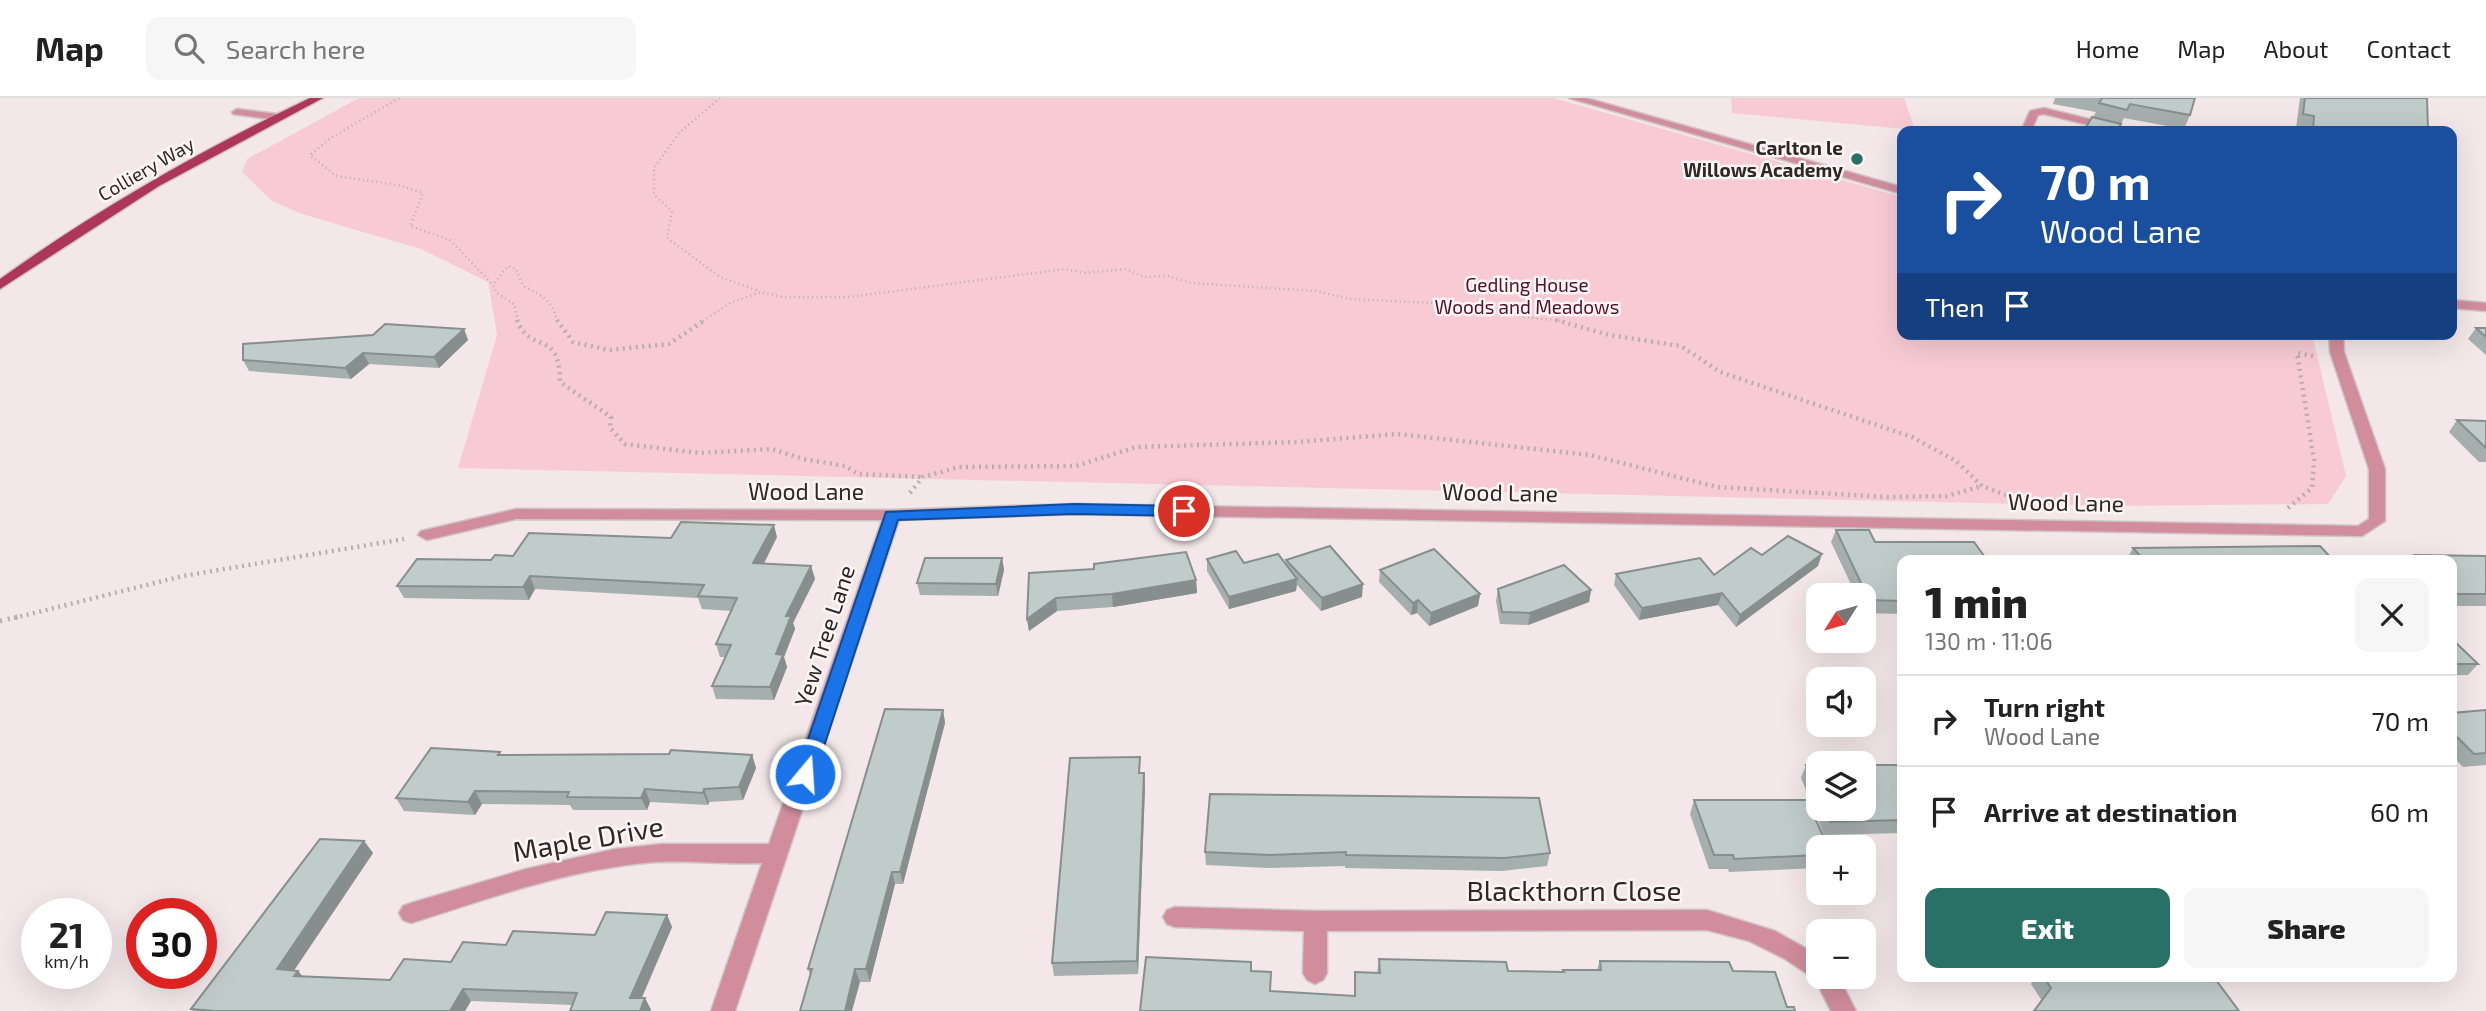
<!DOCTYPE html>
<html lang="en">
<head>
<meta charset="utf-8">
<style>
	body { margin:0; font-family:"Exo 2",sans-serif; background:#f6f6f6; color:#222; height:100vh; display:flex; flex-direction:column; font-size:26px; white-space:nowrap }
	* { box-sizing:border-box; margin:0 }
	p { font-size:23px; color:#767676 }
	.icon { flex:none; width:38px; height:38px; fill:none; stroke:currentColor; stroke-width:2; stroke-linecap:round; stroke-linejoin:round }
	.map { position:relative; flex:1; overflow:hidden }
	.sheet { position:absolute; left:1897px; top:457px; width:560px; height:427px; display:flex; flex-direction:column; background:#fff; border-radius:14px; box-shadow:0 7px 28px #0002 }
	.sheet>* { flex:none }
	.top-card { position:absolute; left:1897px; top:28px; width:560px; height:214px; border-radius:14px; box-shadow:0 7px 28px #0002; background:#1a4fa0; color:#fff; overflow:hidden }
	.needle { width:46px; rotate:233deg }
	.fabs { position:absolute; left:1806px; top:485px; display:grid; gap:14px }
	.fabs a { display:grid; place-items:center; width:70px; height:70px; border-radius:14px; background:#fff; box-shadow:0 7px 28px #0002; font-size:35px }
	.speed { position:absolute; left:21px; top:800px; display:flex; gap:14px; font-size:35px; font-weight:700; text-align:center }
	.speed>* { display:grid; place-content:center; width:91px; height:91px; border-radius:50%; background:#fff; box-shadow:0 7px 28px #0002; line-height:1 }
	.speed small { font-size:18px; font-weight:400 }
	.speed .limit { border:10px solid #d22; background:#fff; color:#111 }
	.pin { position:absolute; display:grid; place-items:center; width:60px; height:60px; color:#fff; margin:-30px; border:4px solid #fff; border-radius:50%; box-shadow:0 2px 7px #0007 }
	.me { position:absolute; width:77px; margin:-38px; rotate:18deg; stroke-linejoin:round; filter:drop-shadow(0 0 5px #0008) }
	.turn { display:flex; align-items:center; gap:24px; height:147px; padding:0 28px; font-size:32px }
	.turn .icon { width:91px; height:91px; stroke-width:2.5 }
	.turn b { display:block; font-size:49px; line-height:60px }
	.then { display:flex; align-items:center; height:66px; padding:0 28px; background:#0003; gap:14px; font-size:26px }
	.round { display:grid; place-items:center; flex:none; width:74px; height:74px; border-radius:14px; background:#f6f6f6 }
	.overview { display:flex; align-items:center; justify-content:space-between; height:119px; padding:0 28px }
	h1 { font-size:42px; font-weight:800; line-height:52px }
	.cta { display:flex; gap:14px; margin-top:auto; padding:14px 28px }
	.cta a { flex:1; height:80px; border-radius:14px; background:#297066; color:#fff; font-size:28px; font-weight:800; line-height:80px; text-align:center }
	.cta a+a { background:#f6f6f6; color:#222 }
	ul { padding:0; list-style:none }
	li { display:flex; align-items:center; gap:21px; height:91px; padding:0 28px; border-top:2px solid #e0e0e0 }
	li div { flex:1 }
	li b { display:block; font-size:26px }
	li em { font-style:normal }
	header { display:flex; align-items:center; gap:42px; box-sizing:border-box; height:98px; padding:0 35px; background:#fff; border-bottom:2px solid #e0e0e0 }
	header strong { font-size:33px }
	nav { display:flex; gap:38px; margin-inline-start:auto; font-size:24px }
	.search { width:490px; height:63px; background:#f6f6f6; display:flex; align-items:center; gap:18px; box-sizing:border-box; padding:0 24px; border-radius:14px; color:#767676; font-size:26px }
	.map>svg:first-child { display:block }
	.green { fill:#f8cbd4 }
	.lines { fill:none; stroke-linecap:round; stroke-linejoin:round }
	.minor-casing { stroke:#cfc5c6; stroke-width:3 }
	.major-casing { stroke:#cfc5c6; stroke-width:3 }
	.path-far2 { stroke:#b7adaf; stroke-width:2.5; stroke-dasharray:1 3.5; stroke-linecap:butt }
	.path-far1 { stroke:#b7adaf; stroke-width:4.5; stroke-dasharray:2 4.5; stroke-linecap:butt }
	.path { stroke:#b7adaf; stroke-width:5; stroke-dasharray:2 6; stroke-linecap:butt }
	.minor { fill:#d18d9c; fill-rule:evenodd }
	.major { fill:#ae365c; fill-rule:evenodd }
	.wall { fill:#a5afae }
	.shaded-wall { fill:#868f8d }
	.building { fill:#c0ccca; stroke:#868f8d; stroke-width:2 }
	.route { fill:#1a73e8; stroke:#114b97; stroke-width:2 }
	.poi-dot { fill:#297066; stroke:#fef5f6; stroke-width:2.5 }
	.labels { text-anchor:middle; stroke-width:5; stroke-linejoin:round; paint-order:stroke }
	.far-poi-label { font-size:19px; font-weight:bold; fill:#2c2828; stroke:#fef5f6; text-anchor:end }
	.far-street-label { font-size:19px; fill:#2c2828; stroke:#fef5f6 }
	.far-park-label { font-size:19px; fill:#511226; stroke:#fef5f6 }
	.street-label { font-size:23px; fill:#2c2828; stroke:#fef5f6 }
	.near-street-label { font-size:28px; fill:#2c2828; stroke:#fef5f6 }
</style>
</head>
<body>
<header>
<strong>Map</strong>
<div class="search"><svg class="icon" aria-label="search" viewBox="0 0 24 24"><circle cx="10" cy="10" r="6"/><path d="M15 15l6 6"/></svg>Search here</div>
<nav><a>Home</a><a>Map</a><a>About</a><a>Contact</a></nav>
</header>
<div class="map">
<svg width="2486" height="913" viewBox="0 0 2486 913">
	<rect width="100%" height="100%" fill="#f3e7e9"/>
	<!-- green -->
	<g class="green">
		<path d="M 359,0 L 1554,0 L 1902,99 L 1902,236 L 2312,236 L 2346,378 L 2328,406 L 2109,408 L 458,370 L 497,237 L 488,184 L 421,151 L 302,116 L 272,103 L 242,74 L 247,61 Z"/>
		<path d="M 1731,0 L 1904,0 L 1915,32 L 1732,15 Z"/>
	</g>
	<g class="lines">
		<!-- minor casing -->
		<g class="minor-casing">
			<g id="minor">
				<path d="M 1569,0 L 1586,0 L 1902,89 L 1902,96 Z"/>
				<path d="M 2044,10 L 2129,31 L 2130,33 L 2113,33 L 2044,16 L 2038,17 L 2031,33 L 2021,33 L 2030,13 Z"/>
				<path d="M 237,11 L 277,16 L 282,19 L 277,22 L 233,16 L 232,14 Z"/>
				<path d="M 2452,202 L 2486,205 L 2486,213 L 2452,210 Z"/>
				<path d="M 2329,236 L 2343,236 L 2344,254 L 2385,371 L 2385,423 L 2362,438 L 1074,416 L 899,422 L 735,913 L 711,913 L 762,765 C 723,767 684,761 644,765 C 564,773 487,801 411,825 L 403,822 L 399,815 L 403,808 L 411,805 L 526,771 L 615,751 L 662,746 L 769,746 L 882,422 L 516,421 L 427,442 L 418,437 L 421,433 L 516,411 L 892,412 L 1074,406 L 2358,428 L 2369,421 L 2369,371 L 2330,254 Z"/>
				<path d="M 1175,809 L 1316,813 L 1707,812 L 1775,833 L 1814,855 L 1818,858 L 1818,878 L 1838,878 L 1856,913 L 1831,913 L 1815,881 L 1785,861 L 1749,843 L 1707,832 L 1327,833 L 1327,875 L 1323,882 L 1315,886 L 1307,882 L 1303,875 L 1304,833 L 1175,829 L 1167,826 L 1163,819 L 1167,812 Z"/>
			</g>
		</g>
		<!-- major casing -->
		<g class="major-casing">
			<path id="major" d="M 310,0 L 323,0 L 159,88 L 0,191 L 0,181 C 98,111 201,52 310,0 Z"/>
		</g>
		<!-- path-far2 -->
		<g class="path-far2">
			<path d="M 399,0 L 331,40 L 310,57 L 336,78 L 398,87 L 423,95 L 410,128 L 450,142 L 493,187"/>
			<path d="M 720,0 L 679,35 L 654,70 L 654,97 L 672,113 L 667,140 L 720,179 L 759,193"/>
			<path d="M 518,223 L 514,206 L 497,195 L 493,187 L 508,168 L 516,171 L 523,188 C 541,197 553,202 557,223"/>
			<path d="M 703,223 L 730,205 L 761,194 L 782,199 L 849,199 L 1065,171 L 1084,175 L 1126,171 L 1144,179 L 1168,178 L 1192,185 L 1316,193 L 1350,201 L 1432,205 L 1460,212 L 1482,209 L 1523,219 L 1565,223"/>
		</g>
		<!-- path-far1 -->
		<g class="path-far1">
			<path d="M 517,222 C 530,257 560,230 560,284 L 611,319 L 610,330 L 625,346 L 699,355 L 772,351 L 803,361 L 845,368 L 858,376 L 923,379"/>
			<path d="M 557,222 L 573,244 L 609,252 L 669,246 L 705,222"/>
			<path d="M 1556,222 L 1609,237 L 1681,248 L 1720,274 L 1912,339 L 1956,363 L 1982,388 L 2022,403"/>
			<path d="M 910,395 L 923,379 L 959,369 L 1076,368 L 1136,349 L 1297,344 L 1397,336 L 1590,357 L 1717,389 L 1887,399 L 1947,398 L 1982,388"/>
			<path d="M 2288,410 L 2312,390 L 2314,362 L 2297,255 L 2313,258"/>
			<path d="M 14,520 L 183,478 L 404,441"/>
		</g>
		<!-- path -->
		<path class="path" d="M 0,523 L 21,518"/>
		<!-- minor -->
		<use href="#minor" class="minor"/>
		<!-- major -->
		<use href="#major" class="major"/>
	</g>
	<!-- wall -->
	<g class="wall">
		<path d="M 2055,0 L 2195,0 L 2190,17 L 2184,31 L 2124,20 L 2121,26 L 2093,19 L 2096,14 L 2053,6 Z"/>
		<path d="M 2300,0 L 2427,0 L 2428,33 L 2307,33 L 2307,32 L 2296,30 Z"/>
		<path d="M 2476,230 L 2486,230 L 2486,257 L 2468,241 Z"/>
		<path d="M 464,231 L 468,242 L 439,270 L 369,266 L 351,281 L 249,273 L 243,262 Z"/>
		<path d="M 2457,322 L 2486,323 L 2486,364 L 2479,364 L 2449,334 Z"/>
		<path d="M 1836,432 L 1875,444 L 1902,462 L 1902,516 L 1864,515 L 1864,497 L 1856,497 L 1831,444 Z"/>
		<path d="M 777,439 L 764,466 L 811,468 L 815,481 L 793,525 L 795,531 L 784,559 L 787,569 L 774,602 L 716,601 L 712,588 L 725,559 L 720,559 L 716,546 L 732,513 L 702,511 L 698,500 L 535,491 L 529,502 L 404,500 L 397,488 L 491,462 L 513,458 L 671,440 Z"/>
		<path d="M 2133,450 L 2333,462 L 2128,462 L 2127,461 Z"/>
		<path d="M 1762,457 L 1818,468 L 1736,529 L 1718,507 L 1639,522 L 1614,487 L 1616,476 L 1714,477 Z"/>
		<path d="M 2415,457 L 2486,458 L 2486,508 L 2452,508 L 2452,462 L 2412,462 Z"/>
		<path d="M 1002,460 L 1004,472 L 998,498 L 920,497 L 917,485 Z"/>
		<path d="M 1207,461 L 1244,465 L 1286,467 L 1286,462 L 1362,499 L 1321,513 L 1297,487 L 1296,493 L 1229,511 L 1207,473 Z"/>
		<path d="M 1094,471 L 1196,482 L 1197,495 L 1113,509 L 1057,513 L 1029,533 L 1027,521 Z"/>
		<path d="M 1380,472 L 1480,496 L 1478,508 L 1429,528 L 1417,515 L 1411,517 L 1379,484 Z"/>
		<path d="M 1498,491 L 1591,492 L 1589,504 L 1528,527 L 1500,526 L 1496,503 Z"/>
		<path d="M 2452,541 L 2478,566 L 2468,577 L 2452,577 Z"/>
		<path d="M 943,612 L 945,625 L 903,786 L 895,786 L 870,884 L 860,884 L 810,877 L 808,871 Z"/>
		<path d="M 2486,612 L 2486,667 L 2463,669 L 2452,658 L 2452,615 Z"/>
		<path d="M 500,654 L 501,657 L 752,657 L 756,670 L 743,702 L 709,704 L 708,707 L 650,704 L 647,712 L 573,712 L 570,707 L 482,706 L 475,717 L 404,713 L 396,700 Z"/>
		<path d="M 1806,667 L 1818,667 L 1818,710 L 1864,710 L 1902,667 L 1902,735 L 1824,737 L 1801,680 Z"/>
		<path d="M 1140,675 L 1144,675 L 1145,689 L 1138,876 L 1054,878 L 1052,865 Z"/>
		<path d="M 1694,702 L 1818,749 L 1818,770 L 1729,774 L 1728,771 L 1709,771 L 1690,716 Z"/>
		<path d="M 364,743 L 373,755 L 294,872 L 298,873 L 303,879 L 390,882 L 506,847 L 595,837 L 667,817 L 672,829 L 642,900 L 645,900 L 651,912 L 572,907 L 471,903 L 465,913 L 193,913 L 191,911 Z"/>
		<path d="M 1205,754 L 1550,755 L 1547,768 L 1502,773 L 1345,770 L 1345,768 L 1269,770 L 1206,767 Z"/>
		<path d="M 1379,861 L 1508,873 L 1562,874 L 1563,872 L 1597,872 L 1600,863 L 1733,873 L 1140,913 L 1251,873 L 1270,893 L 1354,898 L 1355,874 L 1377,875 Z"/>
		<path d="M 2035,878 L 2213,878 L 2042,903 L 2031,886 Z"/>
	</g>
	<!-- shaded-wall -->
	<g class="shaded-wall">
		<path d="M 464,231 L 468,242 L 439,270 L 434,259 Z"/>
		<path d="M 363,255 L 369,266 L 351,281 L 345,270 Z"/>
		<path d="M 774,427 L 777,439 L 757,478 L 753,465 Z"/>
		<path d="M 1822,456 L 1818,468 L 1736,529 L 1740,517 Z"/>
		<path d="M 1002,460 L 1004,472 L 998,498 L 996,486 Z"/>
		<path d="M 811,468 L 815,481 L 793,525 L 795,531 L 784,559 L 787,569 L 774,602 L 770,589 L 776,556 L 786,518 Z"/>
		<path d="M 530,478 L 535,491 L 529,502 L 523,489 Z"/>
		<path d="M 1297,481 L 1296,493 L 1229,511 L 1229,499 Z"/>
		<path d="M 1196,482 L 1197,495 L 1113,509 L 1112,496 Z"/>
		<path d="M 1363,486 L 1362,499 L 1321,513 L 1322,500 Z"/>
		<path d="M 1591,492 L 1589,504 L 1528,527 L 1530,515 Z"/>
		<path d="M 1722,495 L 1718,507 L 1639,522 L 1642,510 Z"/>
		<path d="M 1480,496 L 1478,508 L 1429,528 L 1431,515 Z"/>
		<path d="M 1056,500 L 1057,513 L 1029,533 L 1027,521 Z"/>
		<path d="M 1418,502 L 1417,515 L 1411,517 L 1413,505 Z"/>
		<path d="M 943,612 L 945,625 L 903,786 L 900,774 Z"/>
		<path d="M 752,657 L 756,670 L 743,702 L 739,689 Z"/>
		<path d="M 1144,675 L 1145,689 L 1138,876 L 1137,863 Z"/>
		<path d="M 645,691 L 650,704 L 647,712 L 641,700 Z"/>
		<path d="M 704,691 L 709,704 L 708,707 L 703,695 Z"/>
		<path d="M 475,693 L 482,706 L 475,717 L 468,704 Z"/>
		<path d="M 364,743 L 373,755 L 287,883 L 277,871 Z"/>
		<path d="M 892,774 L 895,786 L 870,884 L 866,871 Z"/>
		<path d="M 667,817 L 672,829 L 636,912 L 630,900 Z"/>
		<path d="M 855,871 L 860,884 L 852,913 L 845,913 Z"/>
		<path d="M 298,873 L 308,885 L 294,878 Z"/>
		<path d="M 463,891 L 471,903 L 465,913 L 450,913 Z"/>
		<path d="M 645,900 L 651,912 L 651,913 L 640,913 Z"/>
	</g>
	<!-- building -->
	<g class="building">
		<path d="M 2101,0 L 2195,0 L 2190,17 L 2130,6 L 2127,12 L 2099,5 L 2102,0 Z"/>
		<path d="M 2305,0 L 2427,0 L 2428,33 L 2313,33 L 2314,18 L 2303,16 Z"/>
		<path d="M 2092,19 L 2121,26 L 2117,33 L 2084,33 Z"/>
		<path d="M 385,226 L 464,231 L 434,259 L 363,255 L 345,270 L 243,262 L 243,246 L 373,237 Z"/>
		<path d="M 2476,230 L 2486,230 L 2486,239 Z"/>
		<path d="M 2457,322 L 2486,323 L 2486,350 Z"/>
		<path d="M 681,424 L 774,427 L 753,465 L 811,468 L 786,518 L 791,518 L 776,556 L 783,557 L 770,589 L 712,588 L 731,547 L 716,546 L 737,500 L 698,498 L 704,487 L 530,478 L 523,489 L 397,488 L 417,461 L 491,462 L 495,457 L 513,458 L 529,435 L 671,440 Z"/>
		<path d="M 1836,432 L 1869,432 L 1875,444 L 1974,444 L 1987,462 L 1902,462 L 1902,503 L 1869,502 Z"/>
		<path d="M 1788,438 L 1822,456 L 1740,517 L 1722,495 L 1642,510 L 1616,476 L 1700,460 L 1714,477 L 1751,450 L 1762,457 Z"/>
		<path d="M 1330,448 L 1363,486 L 1322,500 L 1286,462 Z"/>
		<path d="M 2320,448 L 2333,462 L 2144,462 L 2133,450 Z"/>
		<path d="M 1434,451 L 1480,496 L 1431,515 L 1418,502 L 1413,505 L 1380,472 Z"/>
		<path d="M 1236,453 L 1244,465 L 1278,456 L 1297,481 L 1229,499 L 1207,461 Z"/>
		<path d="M 1186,454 L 1196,482 L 1112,496 L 1056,500 L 1027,521 L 1029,475 L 1094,471 L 1094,466 Z"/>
		<path d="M 2415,457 L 2486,458 L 2486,496 L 2453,496 L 2452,462 L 2420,462 Z"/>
		<path d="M 925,460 L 1002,460 L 996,486 L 917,485 Z"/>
		<path d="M 1564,467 L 1591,492 L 1530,515 L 1502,514 L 1498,491 Z"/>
		<path d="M 2452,541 L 2478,566 L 2452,566 Z"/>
		<path d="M 885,611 L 943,612 L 900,774 L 892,774 L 866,871 L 855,871 L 845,913 L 800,913 L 812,871 L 808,871 Z"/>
		<path d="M 2486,612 L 2486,655 L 2474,656 L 2452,634 L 2452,615 Z"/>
		<path d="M 431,650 L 500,654 L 498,657 L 669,656 L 671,652 L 752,657 L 739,689 L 704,691 L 703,695 L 645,691 L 641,700 L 567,699 L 569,694 L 475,693 L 468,704 L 396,700 Z"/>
		<path d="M 1140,659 L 1139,675 L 1144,675 L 1137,863 L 1052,865 L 1070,660 Z"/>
		<path d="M 1806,667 L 1818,667 L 1818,696 Z"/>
		<path d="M 1864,667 L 1902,667 L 1902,722 L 1830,724 L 1824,710 L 1864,710 Z"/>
		<path d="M 1210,696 L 1539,700 L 1550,755 L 1505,760 L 1346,757 L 1346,754 L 1270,757 L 1205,754 Z"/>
		<path d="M 1694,702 L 1807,702 L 1828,749 L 1818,749 L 1818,757 L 1734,761 L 1733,757 L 1714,757 Z"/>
		<path d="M 320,741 L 364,743 L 277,871 L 298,873 L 294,878 L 390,882 L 404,861 L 451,864 L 463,844 L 506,847 L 513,833 L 595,837 L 606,814 L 667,817 L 630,900 L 645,900 L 640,913 L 570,913 L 577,895 L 463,891 L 450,913 L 215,913 L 191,911 Z"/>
		<path d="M 1146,859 L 1251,864 L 1251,873 L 1271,874 L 1270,893 L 1355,898 L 1355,874 L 1380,875 L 1379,861 L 1506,864 L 1508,873 L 1564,874 L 1563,872 L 1601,872 L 1600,863 L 1729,864 L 1733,873 L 1775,874 L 1787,909 L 1794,909 L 1795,913 L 1140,913 Z"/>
		<path d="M 2043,878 L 2213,878 L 2239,913 L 2034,913 L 2051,890 Z"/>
	</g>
	<!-- route -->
	<path class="route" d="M 1074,406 L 1184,408 L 1191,413 L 1184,418 L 1074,416 L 898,422 L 815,676 L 805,684 L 798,681 L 796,676 L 886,414 Z"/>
	<!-- markers -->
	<circle class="poi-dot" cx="1857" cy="61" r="7"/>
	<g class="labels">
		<!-- far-poi labels -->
		<g class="far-poi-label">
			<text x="1843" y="57">Carlton le<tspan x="1843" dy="22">Willows Academy</tspan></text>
		</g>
		<!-- far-street labels -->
		<g class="far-street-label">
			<text transform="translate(146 71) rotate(-30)" y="7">Colliery Way</text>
		</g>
		<!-- far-park labels -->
		<g class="far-park-label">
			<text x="1527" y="194">Gedling House<tspan x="1527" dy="22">Woods and Meadows</tspan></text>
		</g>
		<!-- street labels -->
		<g class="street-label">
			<text x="806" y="402">Wood Lane</text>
			<text transform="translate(1500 395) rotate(1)" y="8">Wood Lane</text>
			<text transform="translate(2066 405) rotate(1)" y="8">Wood Lane</text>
			<text transform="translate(825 538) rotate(-72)" y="8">Yew Tree Lane</text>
		</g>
		<!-- near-street labels -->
		<g class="near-street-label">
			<text transform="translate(588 741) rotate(-10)" y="10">Maple Drive</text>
			<text x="1574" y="803">Blackthorn Close</text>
		</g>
	</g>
</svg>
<div class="fabs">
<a><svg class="needle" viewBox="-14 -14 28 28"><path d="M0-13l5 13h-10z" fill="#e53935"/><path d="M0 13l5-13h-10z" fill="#767676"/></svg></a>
<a><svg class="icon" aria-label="sound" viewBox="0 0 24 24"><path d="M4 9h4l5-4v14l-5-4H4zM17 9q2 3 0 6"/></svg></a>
<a><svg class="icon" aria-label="layers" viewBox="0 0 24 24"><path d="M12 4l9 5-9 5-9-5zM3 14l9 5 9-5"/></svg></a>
<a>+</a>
<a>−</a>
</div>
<div class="speed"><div>21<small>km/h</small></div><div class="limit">30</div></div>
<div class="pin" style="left:1184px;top:413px;background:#d93025"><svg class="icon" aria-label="arrive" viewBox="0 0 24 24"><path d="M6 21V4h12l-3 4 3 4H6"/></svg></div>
<svg class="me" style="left:805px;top:676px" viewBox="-20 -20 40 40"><circle r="17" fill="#1a73e8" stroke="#fff" stroke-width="3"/><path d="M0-11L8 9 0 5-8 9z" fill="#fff"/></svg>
<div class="top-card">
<div class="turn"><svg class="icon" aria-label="right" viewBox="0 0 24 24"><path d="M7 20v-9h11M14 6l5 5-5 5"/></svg><div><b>70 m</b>Wood Lane</div></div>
<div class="then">Then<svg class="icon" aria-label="arrive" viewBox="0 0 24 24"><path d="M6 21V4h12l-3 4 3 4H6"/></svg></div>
</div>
<section class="sheet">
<div class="overview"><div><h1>1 min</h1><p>130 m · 11:06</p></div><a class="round"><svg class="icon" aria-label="close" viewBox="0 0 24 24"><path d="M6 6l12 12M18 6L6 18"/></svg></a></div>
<ul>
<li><svg class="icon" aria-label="right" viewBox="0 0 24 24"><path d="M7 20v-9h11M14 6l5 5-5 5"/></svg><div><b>Turn right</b><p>Wood Lane</p></div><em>70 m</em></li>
<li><svg class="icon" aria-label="arrive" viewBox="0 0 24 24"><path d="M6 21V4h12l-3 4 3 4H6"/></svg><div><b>Arrive at destination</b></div><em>60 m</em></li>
</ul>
<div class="cta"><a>Exit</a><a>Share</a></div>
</section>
</div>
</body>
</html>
